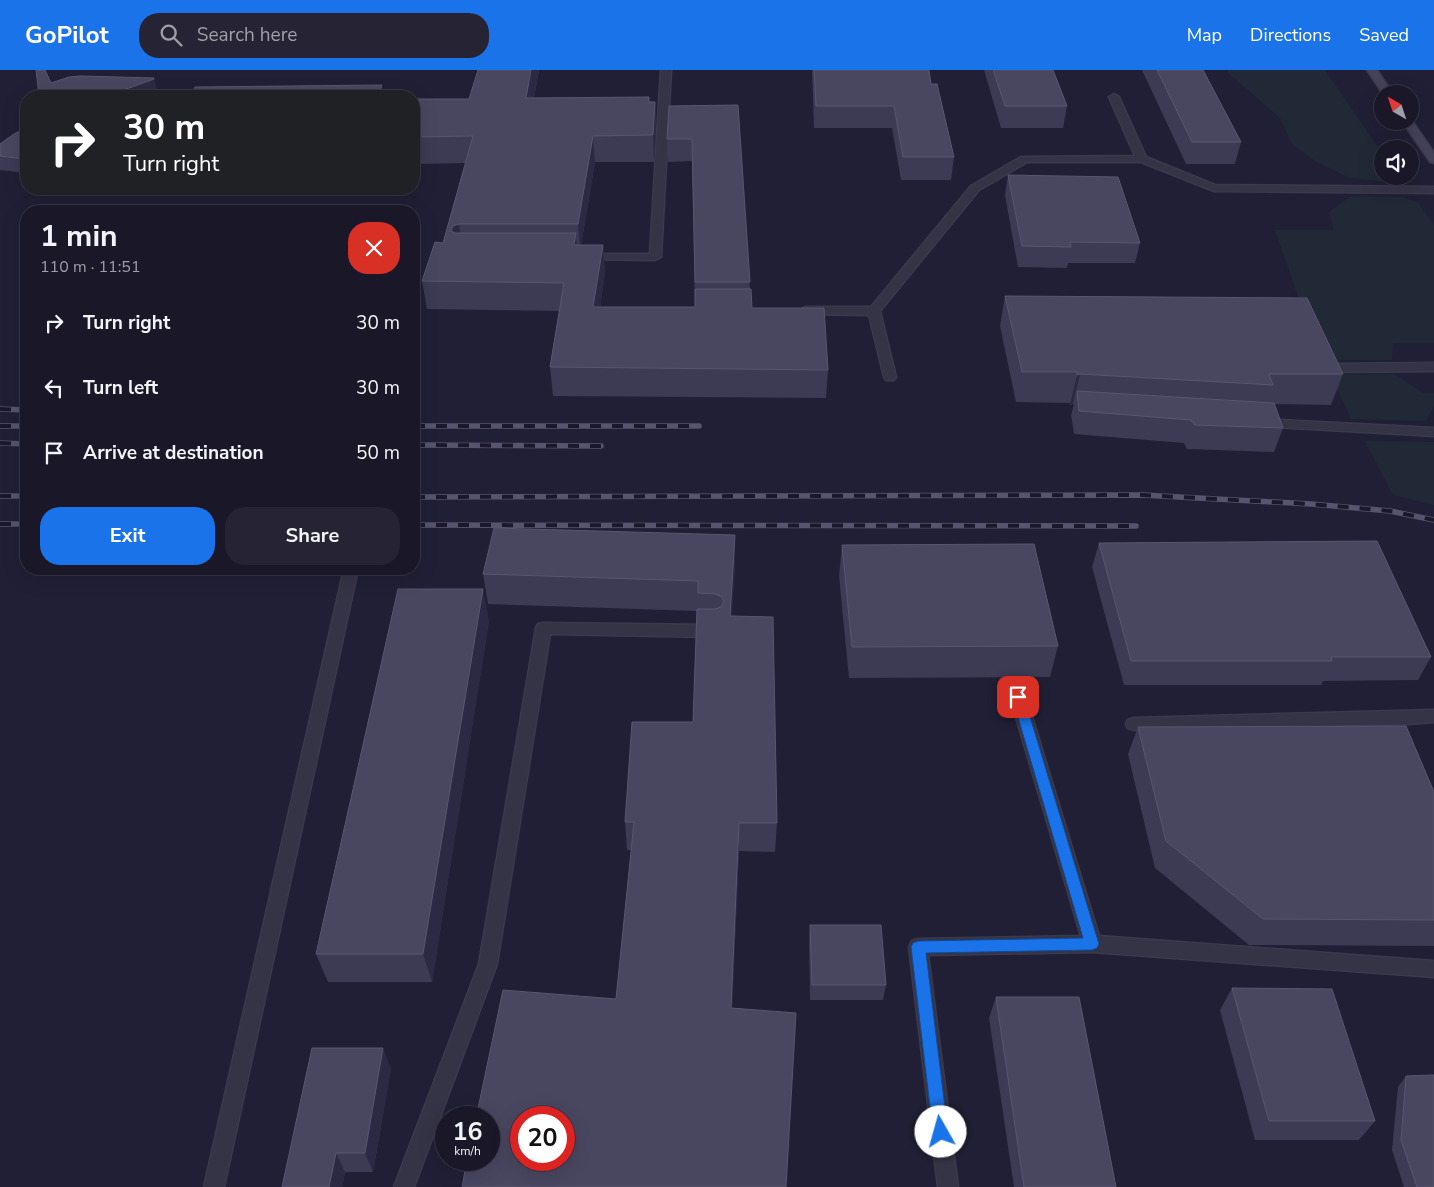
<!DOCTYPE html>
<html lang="en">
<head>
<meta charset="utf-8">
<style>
	body { margin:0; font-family:"Nunito Sans",sans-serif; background:#262434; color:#f1f3f6; height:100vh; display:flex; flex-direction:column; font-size:19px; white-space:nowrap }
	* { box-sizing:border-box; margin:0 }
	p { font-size:16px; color:#9f9fa8 }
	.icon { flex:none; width:28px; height:28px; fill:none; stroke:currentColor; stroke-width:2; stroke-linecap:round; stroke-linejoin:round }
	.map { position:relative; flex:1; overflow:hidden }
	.side { position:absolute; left:20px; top:135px; width:400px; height:370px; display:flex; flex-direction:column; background:#191728; border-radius:20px; box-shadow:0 5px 20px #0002,0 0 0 1px #373645 }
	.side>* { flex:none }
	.guide { position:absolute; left:20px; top:20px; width:400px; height:105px; border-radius:20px; box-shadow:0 5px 20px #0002,0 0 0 1px #373645; background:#202124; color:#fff; overflow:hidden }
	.needle { width:32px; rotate:321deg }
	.controls { position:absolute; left:1374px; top:15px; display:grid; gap:10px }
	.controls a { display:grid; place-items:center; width:45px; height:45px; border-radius:50%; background:#191728; box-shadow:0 5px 20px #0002,0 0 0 1px #373645; font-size:25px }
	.speed { position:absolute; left:435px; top:1036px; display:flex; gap:10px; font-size:25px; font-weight:700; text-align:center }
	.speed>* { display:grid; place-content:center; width:65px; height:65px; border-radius:50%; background:#191728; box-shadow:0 5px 20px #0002,0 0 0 1px #373645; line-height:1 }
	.speed small { font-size:12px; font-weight:400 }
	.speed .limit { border:8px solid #d22; background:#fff; color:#111 }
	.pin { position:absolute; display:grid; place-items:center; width:42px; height:42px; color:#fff; margin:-21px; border-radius:10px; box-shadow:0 2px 8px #0006 }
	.me { position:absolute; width:55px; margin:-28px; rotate:353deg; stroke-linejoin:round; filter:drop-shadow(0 0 4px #0008) }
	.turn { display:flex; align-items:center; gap:18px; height:105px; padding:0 20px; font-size:22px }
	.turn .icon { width:65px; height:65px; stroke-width:2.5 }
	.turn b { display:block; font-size:35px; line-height:42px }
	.round { display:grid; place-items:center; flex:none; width:52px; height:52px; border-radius:20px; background:#262434 }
	.overview { display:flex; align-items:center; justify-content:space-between; height:85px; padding:0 20px }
	h1 { font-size:30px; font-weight:700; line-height:38px }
	.cta { display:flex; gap:10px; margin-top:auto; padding:10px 20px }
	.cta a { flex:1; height:58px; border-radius:20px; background:#1a73e8; color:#fff; font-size:20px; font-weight:700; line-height:58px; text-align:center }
	.cta a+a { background:#262434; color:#f1f3f6 }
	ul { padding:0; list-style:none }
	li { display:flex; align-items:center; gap:15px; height:65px; padding:0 20px }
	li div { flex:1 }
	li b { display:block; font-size:19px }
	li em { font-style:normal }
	header { display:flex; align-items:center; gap:30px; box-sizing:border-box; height:70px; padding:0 25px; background:#1a73e8; color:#fff }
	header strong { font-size:24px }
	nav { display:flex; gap:28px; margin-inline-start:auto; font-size:18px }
	.search { width:350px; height:45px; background:#262434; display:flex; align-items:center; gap:12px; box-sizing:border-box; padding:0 18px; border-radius:20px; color:#9f9fa8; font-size:19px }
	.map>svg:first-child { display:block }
	.green { fill:#212936 }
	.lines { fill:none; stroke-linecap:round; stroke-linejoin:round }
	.lane-casing { stroke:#3b394c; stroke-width:3 }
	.secondary-casing { stroke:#3b394c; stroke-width:3 }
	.lane { fill:#353346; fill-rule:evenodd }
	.secondary { fill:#444159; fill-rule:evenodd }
	.rail-casing { stroke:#57546d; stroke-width:5.5 }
	.rail { stroke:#1a182a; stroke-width:4; stroke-dasharray:11; stroke-linecap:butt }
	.wall { fill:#3d3a54 }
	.shaded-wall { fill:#2c2a43 }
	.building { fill:#494660; stroke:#595670; fill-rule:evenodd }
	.route { fill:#1a73e8; stroke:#114b97 }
</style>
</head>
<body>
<header>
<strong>GoPilot</strong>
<div class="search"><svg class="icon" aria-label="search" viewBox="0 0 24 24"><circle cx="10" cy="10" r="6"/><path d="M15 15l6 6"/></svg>Search here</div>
<nav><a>Map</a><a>Directions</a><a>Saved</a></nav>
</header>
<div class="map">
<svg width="1434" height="1117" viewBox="0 0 1434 1117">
	<rect width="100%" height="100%" fill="#211f35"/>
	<!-- green -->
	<g class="green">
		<path d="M 1228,0 L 1325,0 L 1382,83 L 1382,106 L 1398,106 L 1400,108 L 1396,113 L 1350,108 L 1315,91 L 1292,74 L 1280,48 L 1227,2 Z"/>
		<path d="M 1351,126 L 1403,127 L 1418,133 L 1434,155 L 1434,273 L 1393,273 L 1392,290 L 1320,290 L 1275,160 L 1334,160 L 1329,142 Z"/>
		<path d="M 1394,304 L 1423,323 L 1434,323 L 1434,336 L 1426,351 L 1351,349 L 1331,305 Z"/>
		<path d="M 1365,371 L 1434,372 L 1434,435 L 1393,425 Z"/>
	</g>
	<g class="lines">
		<!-- lane casing -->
		<g class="lane-casing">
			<g id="lane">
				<path d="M 661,0 L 671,0 L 661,187 L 655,190 L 580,189 L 578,187 L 580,185 L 584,184 L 650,184 Z"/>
				<path d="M 1114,24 L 1119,27 L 1146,87 L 1215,115 L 1434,117 L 1434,123 L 1214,121 L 1141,92 L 1027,92 L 979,120 L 880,241 L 896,307 L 894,310 L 886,310 L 884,307 L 869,245 L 801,244 L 799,241 L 805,237 L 871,237 L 971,116 L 1021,87 L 1135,86 L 1109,27 Z"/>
				<path d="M 1434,293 L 1434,301 L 1330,302 L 1324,298 L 1330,294 Z"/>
				<path d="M 1261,349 L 1434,358 L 1434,366 L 1256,356 L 1255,353 Z"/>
				<path d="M 344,499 L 358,499 L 224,1117 L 204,1117 Z"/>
				<path d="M 543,553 L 714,555 L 719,557 L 722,561 L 719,565 L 714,567 L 550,564 L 497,894 L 414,1117 L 394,1117 L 479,894 L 536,558 L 538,554 Z"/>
				<path d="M 1018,621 L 1024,623 L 1026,627 L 1099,866 L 1434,891 L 1434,907 L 1092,882 L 928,885 L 958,1117 L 938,1117 L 909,877 L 912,871 L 918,869 L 1081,866 L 1010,627 L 1012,623 Z"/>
				<path d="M 1434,640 L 1434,652 L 1408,654 L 1134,660 L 1128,658 L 1126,654 L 1128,650 L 1134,648 Z"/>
			</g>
		</g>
		<!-- secondary casing -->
		<g class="secondary-casing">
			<g id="secondary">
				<path d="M 1367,0 L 1377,0 L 1393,24 L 1383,24 Z"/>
				<path d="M 1411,49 L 1434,83 L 1434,93 L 1430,92 L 1402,51 L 1410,51 Z"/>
			</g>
		</g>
		<!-- lane -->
		<use href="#lane" class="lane"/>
		<!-- secondary -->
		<use href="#secondary" class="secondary"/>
		<!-- rail casing -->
		<g class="rail-casing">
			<g id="rail">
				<path d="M 0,339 L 26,340"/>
				<path d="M 0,356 L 26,356"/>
				<path d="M 414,356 L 699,356"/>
				<path d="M 0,373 L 26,374"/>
				<path d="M 414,375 L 601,376"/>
				<path d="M 0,426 L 26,426"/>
				<path d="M 414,427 L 1142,425 L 1311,434 L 1390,441 L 1434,450"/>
				<path d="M 0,454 L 26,454"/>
				<path d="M 414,455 L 1136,456"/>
			</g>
		</g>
		<!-- rail -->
		<use href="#rail" class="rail"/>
	</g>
	<!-- wall -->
	<g class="wall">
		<path d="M 478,0 L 539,0 L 534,28 L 655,32 L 656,58 L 654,92 L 595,92 L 581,175 L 603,175 L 605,203 L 600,237 L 695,237 L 692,91 L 668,92 L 667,69 L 738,35 L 750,219 L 752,238 L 828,300 L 826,328 L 553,326 L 550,297 L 559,241 L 427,239 L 422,211 L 443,173 L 466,93 L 414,94 L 414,29 L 469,29 Z"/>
		<path d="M 812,0 L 929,0 L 931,14 L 954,87 L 951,110 L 901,110 L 892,58 L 814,58 Z"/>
		<path d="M 984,0 L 1053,0 L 1067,36 L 1063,58 L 1001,58 Z"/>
		<path d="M 1142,0 L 1203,0 L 1241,72 L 1235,94 L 1186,94 Z"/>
		<path d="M 26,58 L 26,103 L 0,100 L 0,74 Z"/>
		<path d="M 1008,105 L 1140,173 L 1135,193 L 1068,193 L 1067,198 L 1018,197 L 1005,125 Z"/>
		<path d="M 1005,226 L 1343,304 L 1331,335 L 1275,334 L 1283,358 L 1274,382 L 1187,379 L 1184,373 L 1074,364 L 1071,345 L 1074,334 L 1070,335 L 1070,333 L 1016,332 L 1000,256 Z"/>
		<path d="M 1099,473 L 1431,587 L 1418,610 L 1323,611 L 1321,615 L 1124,615 L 1092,497 Z"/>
		<path d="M 842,475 L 1058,576 L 1050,607 L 849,608 L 839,506 Z"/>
		<path d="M 735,495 L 731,546 L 777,753 L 775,782 L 739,781 L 732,938 L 616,929 L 632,780 L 627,780 L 625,752 L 693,652 L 697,541 L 488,534 L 483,504 Z"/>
		<path d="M 489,550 L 432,912 L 328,912 L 316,884 Z"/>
		<path d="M 1138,657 L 1434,722 L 1434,876 L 1249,875 L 1155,798 L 1128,684 Z"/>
		<path d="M 810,855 L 886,915 L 883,930 L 810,930 L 809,870 Z"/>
		<path d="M 1232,918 L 1375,1051 L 1359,1070 L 1255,1070 L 1220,940 Z"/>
		<path d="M 996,927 L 1116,1117 L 1014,1117 L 989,948 Z"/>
		<path d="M 391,998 L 373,1102 L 345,1102 L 342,1117 L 282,1117 Z"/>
		<path d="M 1406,1006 L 1434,1117 L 1404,1117 L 1392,1080 L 1398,1017 Z"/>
	</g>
	<!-- shaded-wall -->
	<g class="shaded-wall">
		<path d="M 531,0 L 539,0 L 529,54 L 526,28 Z"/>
		<path d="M 154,8 L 158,23 L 150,26 L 107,26 Z"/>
		<path d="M 382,15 L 384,26 L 378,26 Z"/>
		<path d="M 655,32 L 656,58 L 654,92 L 653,65 Z"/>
		<path d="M 593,66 L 595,92 L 580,182 L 578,154 Z"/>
		<path d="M 459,154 L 463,182 L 451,161 L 453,156 Z"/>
		<path d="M 576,163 L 578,191 L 574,175 Z"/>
		<path d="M 603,175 L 605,203 L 596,265 L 593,237 Z"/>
		<path d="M 1080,304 L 1073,334 L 1070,335 L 1077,305 Z"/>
		<path d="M 735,465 L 735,495 L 730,576 L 730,546 Z"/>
		<path d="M 483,519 L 489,550 L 432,912 L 423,884 Z"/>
		<path d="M 739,753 L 739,781 L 731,964 L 731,938 Z"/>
		<path d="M 383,978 L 391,998 L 373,1102 L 365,1083 Z"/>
		<path d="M 336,1083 L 345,1102 L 342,1117 L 329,1117 Z"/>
	</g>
	<!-- building -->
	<g class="building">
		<path d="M 36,0 L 45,0 L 51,13 L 69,7 L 81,6 L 154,8 L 154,9 L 107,26 L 39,26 Z"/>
		<path d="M 478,0 L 531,0 L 526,28 L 649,27 L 649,32 L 655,32 L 653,65 L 593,66 L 578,154 L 459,154 L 453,156 L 451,161 L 455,163 L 576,163 L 574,175 L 603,175 L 593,237 L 695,237 L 695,219 L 751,219 L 752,238 L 824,238 L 828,300 L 550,297 L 564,213 L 422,211 L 435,172 L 443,173 L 473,66 L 414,67 L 414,29 L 469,29 Z"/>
		<path d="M 814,0 L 929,0 L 931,14 L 937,14 L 954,87 L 903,87 L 894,36 L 816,36 Z"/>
		<path d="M 993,0 L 1053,0 L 1067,36 L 1005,36 Z"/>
		<path d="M 1157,0 L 1203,0 L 1241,72 L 1192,72 Z"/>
		<path d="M 382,15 L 378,26 L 190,26 L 195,17 Z"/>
		<path d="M 738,35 L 750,212 L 695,212 L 692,69 L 667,69 L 669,36 Z"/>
		<path d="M 26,58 L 26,89 L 0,86 L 0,74 L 14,64 Z"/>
		<path d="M 1008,105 L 1118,107 L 1140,173 L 1070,172 L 1071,177 L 1022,176 Z"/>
		<path d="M 1005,226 L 1307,228 L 1343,304 L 1269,304 L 1273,315 L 1080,304 L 1077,305 L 1077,302 L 1022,302 Z"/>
		<path d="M 1077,321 L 1274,333 L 1283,358 L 1195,355 L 1191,350 L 1079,341 Z"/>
		<path d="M 494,458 L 735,465 L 730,546 L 773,547 L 777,753 L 739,753 L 731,938 L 796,943 L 786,1117 L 462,1117 L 467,1090 L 489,1090 L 489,1048 L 476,1048 L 503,920 L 616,929 L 634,752 L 625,752 L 632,652 L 693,652 L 697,539 L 715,539 L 721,537 L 724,531 L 721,526 L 715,524 L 698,523 L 698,511 L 483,504 ZM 521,1048 L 564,1048 L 564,1090 L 521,1090 Z"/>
		<path d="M 1377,471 L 1431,587 L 1331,587 L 1332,591 L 1131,591 L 1099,473 Z"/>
		<path d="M 1034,474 L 1058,576 L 852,577 L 842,475 Z"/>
		<path d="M 398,519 L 483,519 L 423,884 L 316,884 Z"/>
		<path d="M 1406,656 L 1434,722 L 1434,850 L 1263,849 L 1166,771 L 1138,657 Z"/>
		<path d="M 810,855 L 881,855 L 886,915 L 812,915 Z"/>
		<path d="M 1232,918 L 1332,919 L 1375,1051 L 1269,1051 Z"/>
		<path d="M 996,927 L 1079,927 L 1116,1117 L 1024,1117 Z"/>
		<path d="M 312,978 L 383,978 L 365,1083 L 336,1083 L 329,1117 L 282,1117 Z"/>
		<path d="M 1434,1005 L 1434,1117 L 1417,1117 L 1401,1070 L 1406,1006 Z"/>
	</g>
	<!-- route -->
	<path class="route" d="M 1018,622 L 1024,627 L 1099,874 L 1097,878 L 1092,880 L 926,883 L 948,1062 L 946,1067 L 941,1069 L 936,1067 L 933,1062 L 911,877 L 913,873 L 918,871 L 1083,868 L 1012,627 Z"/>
</svg>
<div class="controls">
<a><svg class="needle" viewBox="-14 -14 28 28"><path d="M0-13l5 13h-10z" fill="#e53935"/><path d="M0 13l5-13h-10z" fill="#9f9fa8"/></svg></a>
<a><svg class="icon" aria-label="sound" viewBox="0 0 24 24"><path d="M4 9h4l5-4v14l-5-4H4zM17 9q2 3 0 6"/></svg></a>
</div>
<div class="speed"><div>16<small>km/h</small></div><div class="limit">20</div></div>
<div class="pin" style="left:1018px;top:627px;background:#d93025"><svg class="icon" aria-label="arrive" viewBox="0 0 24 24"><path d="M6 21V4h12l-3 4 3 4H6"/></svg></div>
<svg class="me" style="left:941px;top:1062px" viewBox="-20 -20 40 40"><circle r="19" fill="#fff"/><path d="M0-13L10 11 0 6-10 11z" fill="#1a73e8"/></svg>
<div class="guide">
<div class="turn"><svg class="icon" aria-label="right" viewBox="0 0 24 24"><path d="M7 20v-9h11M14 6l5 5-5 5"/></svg><div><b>30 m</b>Turn right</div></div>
</div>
<section class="side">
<div class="overview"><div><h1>1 min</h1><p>110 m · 11:51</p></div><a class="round" style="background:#d93025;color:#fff"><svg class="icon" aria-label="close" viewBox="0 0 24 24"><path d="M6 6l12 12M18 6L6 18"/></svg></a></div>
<ul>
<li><svg class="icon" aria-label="right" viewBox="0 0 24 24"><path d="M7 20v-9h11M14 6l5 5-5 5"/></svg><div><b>Turn right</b></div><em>30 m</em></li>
<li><svg class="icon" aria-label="left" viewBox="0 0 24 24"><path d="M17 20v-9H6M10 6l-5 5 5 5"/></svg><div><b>Turn left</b></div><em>30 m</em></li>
<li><svg class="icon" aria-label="arrive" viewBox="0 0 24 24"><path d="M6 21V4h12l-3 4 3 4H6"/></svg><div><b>Arrive at destination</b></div><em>50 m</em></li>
</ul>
<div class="cta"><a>Exit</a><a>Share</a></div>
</section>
</div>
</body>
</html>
